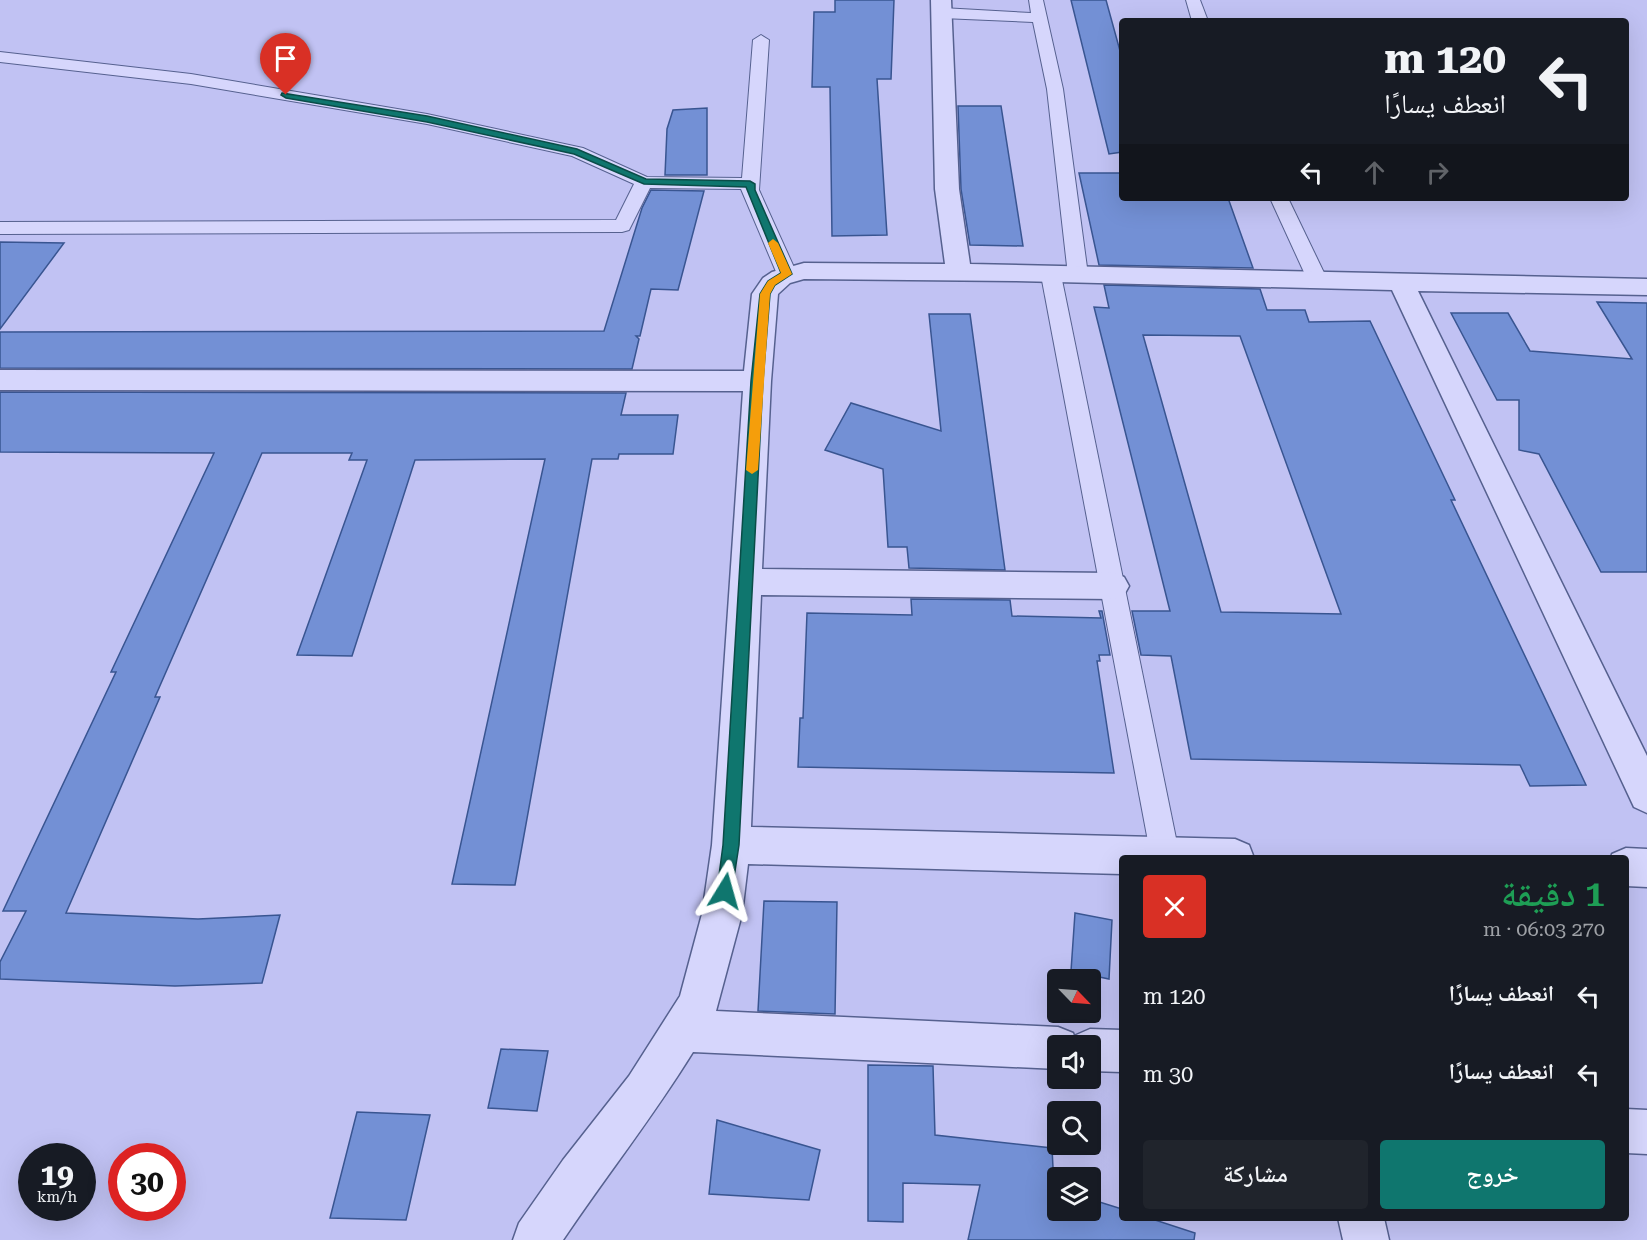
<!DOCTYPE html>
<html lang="ar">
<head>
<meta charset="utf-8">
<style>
	body { margin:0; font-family:"Roboto Serif","Noto Naskh Arabic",serif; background:#20242c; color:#f1f3f6; direction:rtl; height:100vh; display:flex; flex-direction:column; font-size:22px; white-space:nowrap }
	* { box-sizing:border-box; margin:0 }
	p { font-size:20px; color:#9ea1a6 }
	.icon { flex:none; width:33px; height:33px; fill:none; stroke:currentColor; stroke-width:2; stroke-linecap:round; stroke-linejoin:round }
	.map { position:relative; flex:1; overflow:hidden; direction:ltr }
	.drawer { position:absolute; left:1119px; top:855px; width:510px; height:366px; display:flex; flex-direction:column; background:#171b24; border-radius:6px; box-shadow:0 6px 24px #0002; direction:rtl }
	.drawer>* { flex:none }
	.hud { position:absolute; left:1119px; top:18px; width:510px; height:183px; border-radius:6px; box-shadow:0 6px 24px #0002; direction:rtl; background:#171b24; color:#f1f3f6; overflow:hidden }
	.needle { width:39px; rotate:115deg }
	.controls { position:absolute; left:1047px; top:969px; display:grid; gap:12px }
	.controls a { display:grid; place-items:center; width:54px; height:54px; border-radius:6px; background:#171b24; box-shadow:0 6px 24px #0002; font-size:30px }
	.speed { position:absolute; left:18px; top:1143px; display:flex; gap:12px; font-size:30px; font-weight:700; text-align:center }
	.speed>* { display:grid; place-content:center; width:78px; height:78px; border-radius:50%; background:#171b24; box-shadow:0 6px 24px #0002; line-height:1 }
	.speed small { font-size:15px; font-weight:400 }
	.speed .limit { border:9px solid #d22; background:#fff; color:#111 }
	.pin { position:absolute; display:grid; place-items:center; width:51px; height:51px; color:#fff; margin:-62px -26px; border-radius:50% 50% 50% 0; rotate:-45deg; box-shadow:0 0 6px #0007 }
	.pin .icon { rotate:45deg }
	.me { position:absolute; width:66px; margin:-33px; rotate:8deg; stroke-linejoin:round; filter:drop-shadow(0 0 4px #0008) }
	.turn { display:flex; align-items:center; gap:21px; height:126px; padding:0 24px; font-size:27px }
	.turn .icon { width:78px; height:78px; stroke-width:2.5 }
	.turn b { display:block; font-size:42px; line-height:51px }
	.lanes { display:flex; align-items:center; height:57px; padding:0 24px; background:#0003; justify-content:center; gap:30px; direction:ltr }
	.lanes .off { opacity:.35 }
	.round { display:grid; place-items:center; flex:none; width:63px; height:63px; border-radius:6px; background:#20242c }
	.overview { display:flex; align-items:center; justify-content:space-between; height:102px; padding:0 24px }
	h1 { font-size:36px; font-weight:600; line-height:45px; color:#1e9e55 }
	.button { display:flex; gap:12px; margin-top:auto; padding:12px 24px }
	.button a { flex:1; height:69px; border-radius:6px; background:#0f766e; color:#fff; font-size:24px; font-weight:600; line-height:69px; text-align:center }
	.button a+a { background:#20242c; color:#f1f3f6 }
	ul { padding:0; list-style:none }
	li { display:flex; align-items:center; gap:18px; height:78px; padding:0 24px }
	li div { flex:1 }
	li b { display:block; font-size:22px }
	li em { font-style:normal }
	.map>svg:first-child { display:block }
	.building { fill:#7390d5; stroke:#395591; stroke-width:1.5; fill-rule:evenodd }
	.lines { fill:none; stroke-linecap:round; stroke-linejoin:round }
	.lane-casing { stroke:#56618f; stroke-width:2 }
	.street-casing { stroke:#56618f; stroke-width:3 }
	.lane { fill:#d6d6fc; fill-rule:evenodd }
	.street { fill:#d6d6fc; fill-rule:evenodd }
	.route { fill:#0f766e; stroke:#0a4d48; stroke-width:1.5 }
	.slow { fill:#f59e0b }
</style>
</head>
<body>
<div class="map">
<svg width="1647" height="1240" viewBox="0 0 1647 1240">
	<rect width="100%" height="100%" fill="#c1c2f3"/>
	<!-- building -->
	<g class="building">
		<path d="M 835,0 L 894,0 L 891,79 L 877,79 L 887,235 L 832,236 L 830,87 L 812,87 L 814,12 L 835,12 Z"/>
		<path d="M 1071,0 L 1106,0 L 1122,58 L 1122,152 L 1109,154 Z"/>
		<path d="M 958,106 L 1001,106 L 1023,246 L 970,245 L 961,189 Z"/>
		<path d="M 707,108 L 707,175 L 665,175 L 667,129 L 673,110 Z"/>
		<path d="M 1079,173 L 1122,173 L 1122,198 L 1228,198 L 1253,268 L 1099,265 Z"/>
		<path d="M 651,190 L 704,191 L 678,290 L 651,289 L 640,336 L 636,336 L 639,339 L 632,369 L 0,368 L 0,332 L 604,331 L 642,208 Z"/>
		<path d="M 0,242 L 64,243 L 0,329 Z"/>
		<path d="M 1104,285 L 1260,289 L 1267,310 L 1305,310 L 1309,322 L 1370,321 L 1455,500 L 1451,500 L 1586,785 L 1530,786 L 1520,765 L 1191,759 L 1171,656 L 1141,655 L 1132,611 L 1170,611 L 1094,307 L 1109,308 ZM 1143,335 L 1240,336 L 1341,614 L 1221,612 Z"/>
		<path d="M 1597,302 L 1647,303 L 1647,572 L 1601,572 L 1539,454 L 1519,450 L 1519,400 L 1497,400 L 1451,313 L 1508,313 L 1530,351 L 1632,359 Z"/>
		<path d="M 929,314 L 970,314 L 1005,570 L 909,568 L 907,547 L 888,547 L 883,469 L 825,450 L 851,403 L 941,431 Z"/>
		<path d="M 0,392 L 626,393 L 621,415 L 678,415 L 673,454 L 619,454 L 618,459 L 592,459 L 515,885 L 452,884 L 545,459 L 415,460 L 352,656 L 297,655 L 367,460 L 349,460 L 352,453 L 262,453 L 155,697 L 160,697 L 66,913 L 198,919 L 280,915 L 262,983 L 175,986 L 0,979 L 0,962 L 26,911 L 3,911 L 116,672 L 111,672 L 214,453 L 0,452 Z"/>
		<path d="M 911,599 L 1010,600 L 1012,616 L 1101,618 L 1099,611 L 1102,611 L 1110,655 L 1099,655 L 1100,661 L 1097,661 L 1114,773 L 798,767 L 800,718 L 803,718 L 807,613 L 912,615 Z"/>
		<path d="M 764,901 L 837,902 L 835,1014 L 758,1011 Z"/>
		<path d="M 1075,913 L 1112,920 L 1109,979 L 1071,971 Z"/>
		<path d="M 501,1049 L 548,1051 L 537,1111 L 488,1108 Z"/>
		<path d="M 868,1065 L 933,1066 L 935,1135 L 1052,1148 L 1054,1187 L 1058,1188 L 1058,1210 L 1090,1210 L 1090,1199 L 1122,1209 L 1122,1218 L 1149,1218 L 1195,1233 L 1194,1240 L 968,1240 L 980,1185 L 903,1183 L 903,1222 L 868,1221 Z"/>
		<path d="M 357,1112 L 430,1115 L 406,1220 L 330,1218 Z"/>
		<path d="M 717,1120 L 820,1150 L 809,1200 L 709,1194 Z"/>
	</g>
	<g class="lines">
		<!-- lane casing -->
		<g class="lane-casing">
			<g id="lane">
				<path d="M 1029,0 L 1043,0 L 1063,89 L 1088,275 L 1085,279 L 1078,281 L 1071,279 L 1068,275 L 1047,89 L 1033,22 L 942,18 L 934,13 L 942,8 L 1031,13 Z"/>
				<path d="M 1186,0 L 1200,0 L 1208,21 L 1192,21 Z"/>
				<path d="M 761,35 L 769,40 L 759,190 L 797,274 L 794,278 L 787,280 L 780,278 L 777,274 L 741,189 L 650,188 L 629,230 L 622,232 L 0,234 L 0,222 L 616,220 L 634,184 L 572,156 L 427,124 L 191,84 L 0,62 L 0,52 L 191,74 L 427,114 L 583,148 L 647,177 L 742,178 L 753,40 Z"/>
				<path d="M 1270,198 L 1288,198 L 1328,281 L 1325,286 L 1318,287 L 1311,286 L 1308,281 Z"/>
				<path d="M 1051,269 L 1058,271 L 1061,275 L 1180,858 L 1151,857 L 1041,275 L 1044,271 Z"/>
			</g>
		</g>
		<!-- street casing -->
		<g class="street-casing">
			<g id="street">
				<path d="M 931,0 L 951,0 L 959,189 L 970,264 L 1647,279 L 1647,295 L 1418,291 L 1647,756 L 1647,813 L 1634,807 L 1392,290 L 1015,281 L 804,279 L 790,283 L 778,294 L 771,381 L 762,569 L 1113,573 L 1124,577 L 1129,586 L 1124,595 L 1113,599 L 761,595 L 751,827 L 1235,839 L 1249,845 L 1254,858 L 1122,858 L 1122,874 L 748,864 L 742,914 L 716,1011 L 1058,1027 L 1073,1033 L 1074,1036 L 1090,1029 L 1122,1030 L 1122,1072 L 1090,1071 L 1090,1046 L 1058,1046 L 1058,1069 L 693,1052 C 653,1117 606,1176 563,1240 L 513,1240 L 519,1223 L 563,1160 L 629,1076 L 680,996 L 702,914 L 712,845 L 743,391 L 0,390 L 0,370 L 744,371 L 752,294 L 763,278 L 772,272 L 804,263 L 945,264 L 935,189 Z"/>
				<path d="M 1626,848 L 1647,849 L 1647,887 L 1626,886 L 1626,858 L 1611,858 L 1612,854 Z"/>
				<path d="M 1626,1109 L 1647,1110 L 1647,1154 L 1626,1153 Z"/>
				<path d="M 1338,1218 L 1384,1218 L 1389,1240 L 1343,1240 Z"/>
			</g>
		</g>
		<!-- lane -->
		<use href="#lane" class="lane"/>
		<!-- street -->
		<use href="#street" class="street"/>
	</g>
	<!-- route -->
	<path class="route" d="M 282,93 L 427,116 L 577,149 L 646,179 L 750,181 L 755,184 L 755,190 L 792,274 L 775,285 L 770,294 L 763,381 L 739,845 L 731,897 L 725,899 L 719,897 L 717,891 L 723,845 L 751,381 L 760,294 L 768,281 L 781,273 L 746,187 L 644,184 L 574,154 L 427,122 L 286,98 L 281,95 Z"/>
	<!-- slow -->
	<path class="slow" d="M 773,239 L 778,243 L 792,274 L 775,285 L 770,294 L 758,470 L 752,474 L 746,470 L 760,294 L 768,281 L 781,273 L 768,243 Z"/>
</svg>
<div class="controls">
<a><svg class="needle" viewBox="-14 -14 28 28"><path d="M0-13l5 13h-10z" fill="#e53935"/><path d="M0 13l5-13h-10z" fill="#9ea1a6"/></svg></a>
<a><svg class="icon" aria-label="sound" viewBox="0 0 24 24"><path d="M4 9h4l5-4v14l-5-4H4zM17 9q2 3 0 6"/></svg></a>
<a><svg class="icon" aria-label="search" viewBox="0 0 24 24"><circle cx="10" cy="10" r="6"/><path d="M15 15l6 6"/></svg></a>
<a><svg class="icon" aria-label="layers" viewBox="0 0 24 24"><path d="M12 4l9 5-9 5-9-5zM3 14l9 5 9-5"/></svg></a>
</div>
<div class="speed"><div>19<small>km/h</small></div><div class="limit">30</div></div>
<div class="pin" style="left:286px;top:95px;background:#d93025"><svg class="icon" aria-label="arrive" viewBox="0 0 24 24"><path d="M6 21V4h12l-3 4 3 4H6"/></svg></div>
<svg class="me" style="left:725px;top:891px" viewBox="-20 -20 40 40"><path d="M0-17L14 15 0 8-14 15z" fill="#0f766e" stroke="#fff" stroke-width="4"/></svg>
<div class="hud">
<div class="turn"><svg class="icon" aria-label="left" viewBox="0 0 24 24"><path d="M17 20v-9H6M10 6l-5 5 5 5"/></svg><div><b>120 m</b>انعطف يسارًا</div></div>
<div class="lanes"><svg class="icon" aria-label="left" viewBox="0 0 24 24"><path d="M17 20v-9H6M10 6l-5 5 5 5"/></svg><svg class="icon off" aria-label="ahead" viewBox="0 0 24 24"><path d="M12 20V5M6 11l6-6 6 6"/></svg><svg class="icon off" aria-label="right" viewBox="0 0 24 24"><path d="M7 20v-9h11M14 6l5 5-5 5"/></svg></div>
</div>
<section class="drawer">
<div class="overview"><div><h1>1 دقيقة</h1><p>270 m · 06:03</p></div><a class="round" style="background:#d93025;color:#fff"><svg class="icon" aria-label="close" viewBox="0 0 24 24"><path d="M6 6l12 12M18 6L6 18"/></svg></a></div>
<ul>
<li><svg class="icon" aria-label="left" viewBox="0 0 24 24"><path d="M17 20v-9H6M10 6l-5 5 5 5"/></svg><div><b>انعطف يسارًا</b></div><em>120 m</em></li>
<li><svg class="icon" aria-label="left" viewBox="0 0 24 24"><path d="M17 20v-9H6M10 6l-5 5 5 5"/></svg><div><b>انعطف يسارًا</b></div><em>30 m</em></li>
</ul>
<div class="button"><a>خروج</a><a>مشاركة</a></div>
</section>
</div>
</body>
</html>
